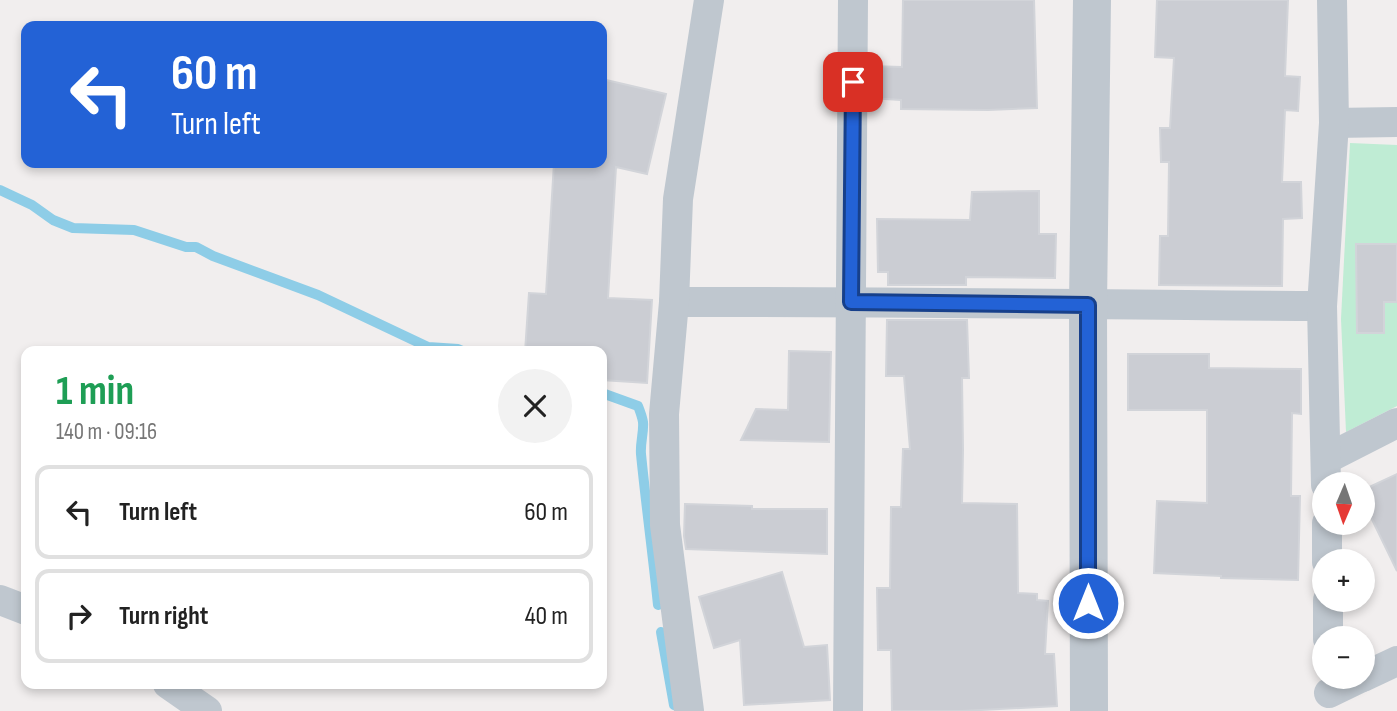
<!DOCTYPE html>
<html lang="en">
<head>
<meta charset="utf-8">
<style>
	body { margin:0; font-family:"Sofia Sans Condensed",sans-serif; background:#f2f2f2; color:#222; height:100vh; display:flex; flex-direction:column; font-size:26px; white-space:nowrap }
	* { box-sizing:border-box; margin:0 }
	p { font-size:23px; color:#767676 }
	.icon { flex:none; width:38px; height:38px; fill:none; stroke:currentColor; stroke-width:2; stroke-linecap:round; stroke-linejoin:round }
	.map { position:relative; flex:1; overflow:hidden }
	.panel { position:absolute; left:21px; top:346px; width:586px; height:343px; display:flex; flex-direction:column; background:#fff; border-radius:14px; box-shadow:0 4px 10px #0003 }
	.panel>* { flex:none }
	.top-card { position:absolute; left:21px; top:21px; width:586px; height:147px; border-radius:14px; box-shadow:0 4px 10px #0003; background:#2362d6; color:#fff; overflow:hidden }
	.needle { width:46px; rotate:182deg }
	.controls { position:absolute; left:1312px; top:472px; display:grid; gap:14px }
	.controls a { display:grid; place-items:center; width:63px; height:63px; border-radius:50%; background:#fff; box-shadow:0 4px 10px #0003; font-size:35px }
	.pin { position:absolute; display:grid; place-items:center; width:60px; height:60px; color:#fff; margin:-30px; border-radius:14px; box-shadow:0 4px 10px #0006 }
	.me { position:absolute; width:77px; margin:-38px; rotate:0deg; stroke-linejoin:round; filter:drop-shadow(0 0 5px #0008) }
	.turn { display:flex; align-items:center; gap:24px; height:147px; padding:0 35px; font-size:32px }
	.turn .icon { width:91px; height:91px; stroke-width:2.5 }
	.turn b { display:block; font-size:49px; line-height:60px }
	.round { display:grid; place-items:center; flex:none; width:74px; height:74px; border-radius:37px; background:#f2f2f2 }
	.headline { display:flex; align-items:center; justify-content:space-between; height:119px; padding:0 35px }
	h1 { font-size:42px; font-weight:700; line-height:52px; color:#1e9e55 }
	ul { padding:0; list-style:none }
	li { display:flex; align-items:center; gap:21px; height:94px; margin:0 14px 10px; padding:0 21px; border:4px solid #e0e0e0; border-radius:14px }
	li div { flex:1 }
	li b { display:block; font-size:26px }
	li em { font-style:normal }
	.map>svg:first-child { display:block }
	.green { fill:#bfecd4 }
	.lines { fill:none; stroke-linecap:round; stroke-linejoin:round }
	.stream { stroke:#8ecde7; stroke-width:10 }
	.building { fill:#cbcdd3; stroke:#d2d4d9; stroke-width:2 }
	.minor { stroke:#bfc7cf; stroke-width:30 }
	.tertiary { stroke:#bfc7cf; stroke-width:38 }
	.route-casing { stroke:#17408b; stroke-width:18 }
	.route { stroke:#2362d6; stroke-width:12 }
</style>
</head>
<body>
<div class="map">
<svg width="1397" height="711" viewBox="0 0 1397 711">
	<rect width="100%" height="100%" fill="#f1eeee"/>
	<!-- green -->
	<path class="green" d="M 1350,143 L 1397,145 L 1397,406 L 1346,432 L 1341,319 Z"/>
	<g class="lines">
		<!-- stream -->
		<g class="stream">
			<path d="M 0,190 L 32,205 L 53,220 L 73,228 L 134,230 L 186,247 L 196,247 L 213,256 L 318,295 L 428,347 L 458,349 L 465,352"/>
			<path d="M 602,393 L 638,406 C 640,411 642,416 643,422 C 644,432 640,443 641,454 C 646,505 653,555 658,605"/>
			<path d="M 661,632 L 674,705"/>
		</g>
	</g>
	<!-- building -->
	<g class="building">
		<path d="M 903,0 L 1034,0 L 1037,108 L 988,110 L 901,109 L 901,100 L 870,98 L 870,66 L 902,67 Z"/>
		<path d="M 1157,0 L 1288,0 L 1285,76 L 1300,77 L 1298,111 L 1285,110 L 1282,182 L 1301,182 L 1302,218 L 1283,219 L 1282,286 L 1159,285 L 1160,236 L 1168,236 L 1169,162 L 1161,162 L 1160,128 L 1170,128 L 1174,58 L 1155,57 Z"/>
		<path d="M 602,79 L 666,94 L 647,174 L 616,167 L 608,298 L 652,300 L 647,383 L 602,380 L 602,352 L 525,352 L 529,293 L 546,294 L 554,163 L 602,163 Z"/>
		<path d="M 1039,191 L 1039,234 L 1056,234 L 1055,278 L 966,277 L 966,285 L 888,285 L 888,272 L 878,272 L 877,219 L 970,220 L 972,192 Z"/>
		<path d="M 1356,244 L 1397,244 L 1397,302 L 1384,302 L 1384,333 L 1357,333 Z"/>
		<path d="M 887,320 L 967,320 L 969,378 L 962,378 L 963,450 L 962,503 L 1017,504 L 1018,593 L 1037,594 L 1037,600 L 1048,601 L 1045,654 L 1054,654 L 1057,706 L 962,711 L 892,711 L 891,650 L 878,650 L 877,588 L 890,588 L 891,507 L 901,507 L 903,449 L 910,449 L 904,376 L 886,376 Z"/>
		<path d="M 789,351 L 831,352 L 829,442 L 741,440 L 756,409 L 788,410 Z"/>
		<path d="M 1128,354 L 1209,354 L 1209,368 L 1301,369 L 1301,414 L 1292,413 L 1291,496 L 1300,496 L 1298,580 L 1221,578 L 1221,576 L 1154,573 L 1157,501 L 1207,503 L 1207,410 L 1128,410 Z"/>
		<path d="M 1397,474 L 1397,571 L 1363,501 L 1363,490 Z"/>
		<path d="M 685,504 L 752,506 L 752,509 L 827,509 L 827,554 L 686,549 L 684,536 Z"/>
		<path d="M 782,572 L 804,647 L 827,645 L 830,700 L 744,705 L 740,640 L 714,648 L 699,597 Z"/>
	</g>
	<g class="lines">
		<!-- minor -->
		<g class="minor">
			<path d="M 1334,123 L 1397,122"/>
			<path d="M 674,302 C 890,301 1106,305 1322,306"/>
			<path d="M 1326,459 L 1397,423"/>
			<path d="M 1326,485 L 1322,306 L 1334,123 L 1332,0"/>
			<path d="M 1327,523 L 1327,562"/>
			<path d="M 0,600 L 26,610"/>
			<path d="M 1328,600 L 1328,639"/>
			<path d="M 1363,677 L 1397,661"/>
			<path d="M 168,684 L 207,711"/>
			<path d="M 1329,693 L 1362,677"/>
			<path d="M 689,711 L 665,525 L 664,414 L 674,302 L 678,199 L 709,0"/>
			<path d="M 848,711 L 853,0"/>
		</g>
		<!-- tertiary -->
		<path class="tertiary" d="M 1089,711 L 1088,305 L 1092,0"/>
	</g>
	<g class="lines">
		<!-- route casing -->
		<g class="route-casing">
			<path id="route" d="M 853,82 L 851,302 L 1088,305 L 1088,603"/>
		</g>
		<!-- route -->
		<use href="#route" class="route"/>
	</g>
</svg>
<div class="controls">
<a><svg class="needle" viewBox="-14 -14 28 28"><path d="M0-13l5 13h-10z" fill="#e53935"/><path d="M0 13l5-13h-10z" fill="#767676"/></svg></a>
<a>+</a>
<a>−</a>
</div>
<div class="pin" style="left:853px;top:82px;background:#d93025"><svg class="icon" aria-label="arrive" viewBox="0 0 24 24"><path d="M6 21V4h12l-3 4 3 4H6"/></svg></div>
<svg class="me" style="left:1088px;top:603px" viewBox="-20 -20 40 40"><circle r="17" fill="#2362d6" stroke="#fff" stroke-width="3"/><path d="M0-11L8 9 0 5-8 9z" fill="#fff"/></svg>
<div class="top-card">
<div class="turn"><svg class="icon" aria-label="left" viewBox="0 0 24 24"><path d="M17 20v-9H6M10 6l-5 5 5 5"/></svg><div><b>60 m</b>Turn left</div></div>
</div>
<section class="panel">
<div class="headline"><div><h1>1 min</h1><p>140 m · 09:16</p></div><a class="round"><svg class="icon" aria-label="close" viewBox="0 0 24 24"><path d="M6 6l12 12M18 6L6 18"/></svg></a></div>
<ul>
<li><svg class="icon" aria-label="left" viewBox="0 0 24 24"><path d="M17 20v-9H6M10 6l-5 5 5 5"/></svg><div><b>Turn left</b></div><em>60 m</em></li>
<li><svg class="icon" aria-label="right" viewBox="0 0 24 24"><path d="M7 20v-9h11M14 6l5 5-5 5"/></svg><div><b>Turn right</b></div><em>40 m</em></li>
</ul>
</section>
</div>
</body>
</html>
